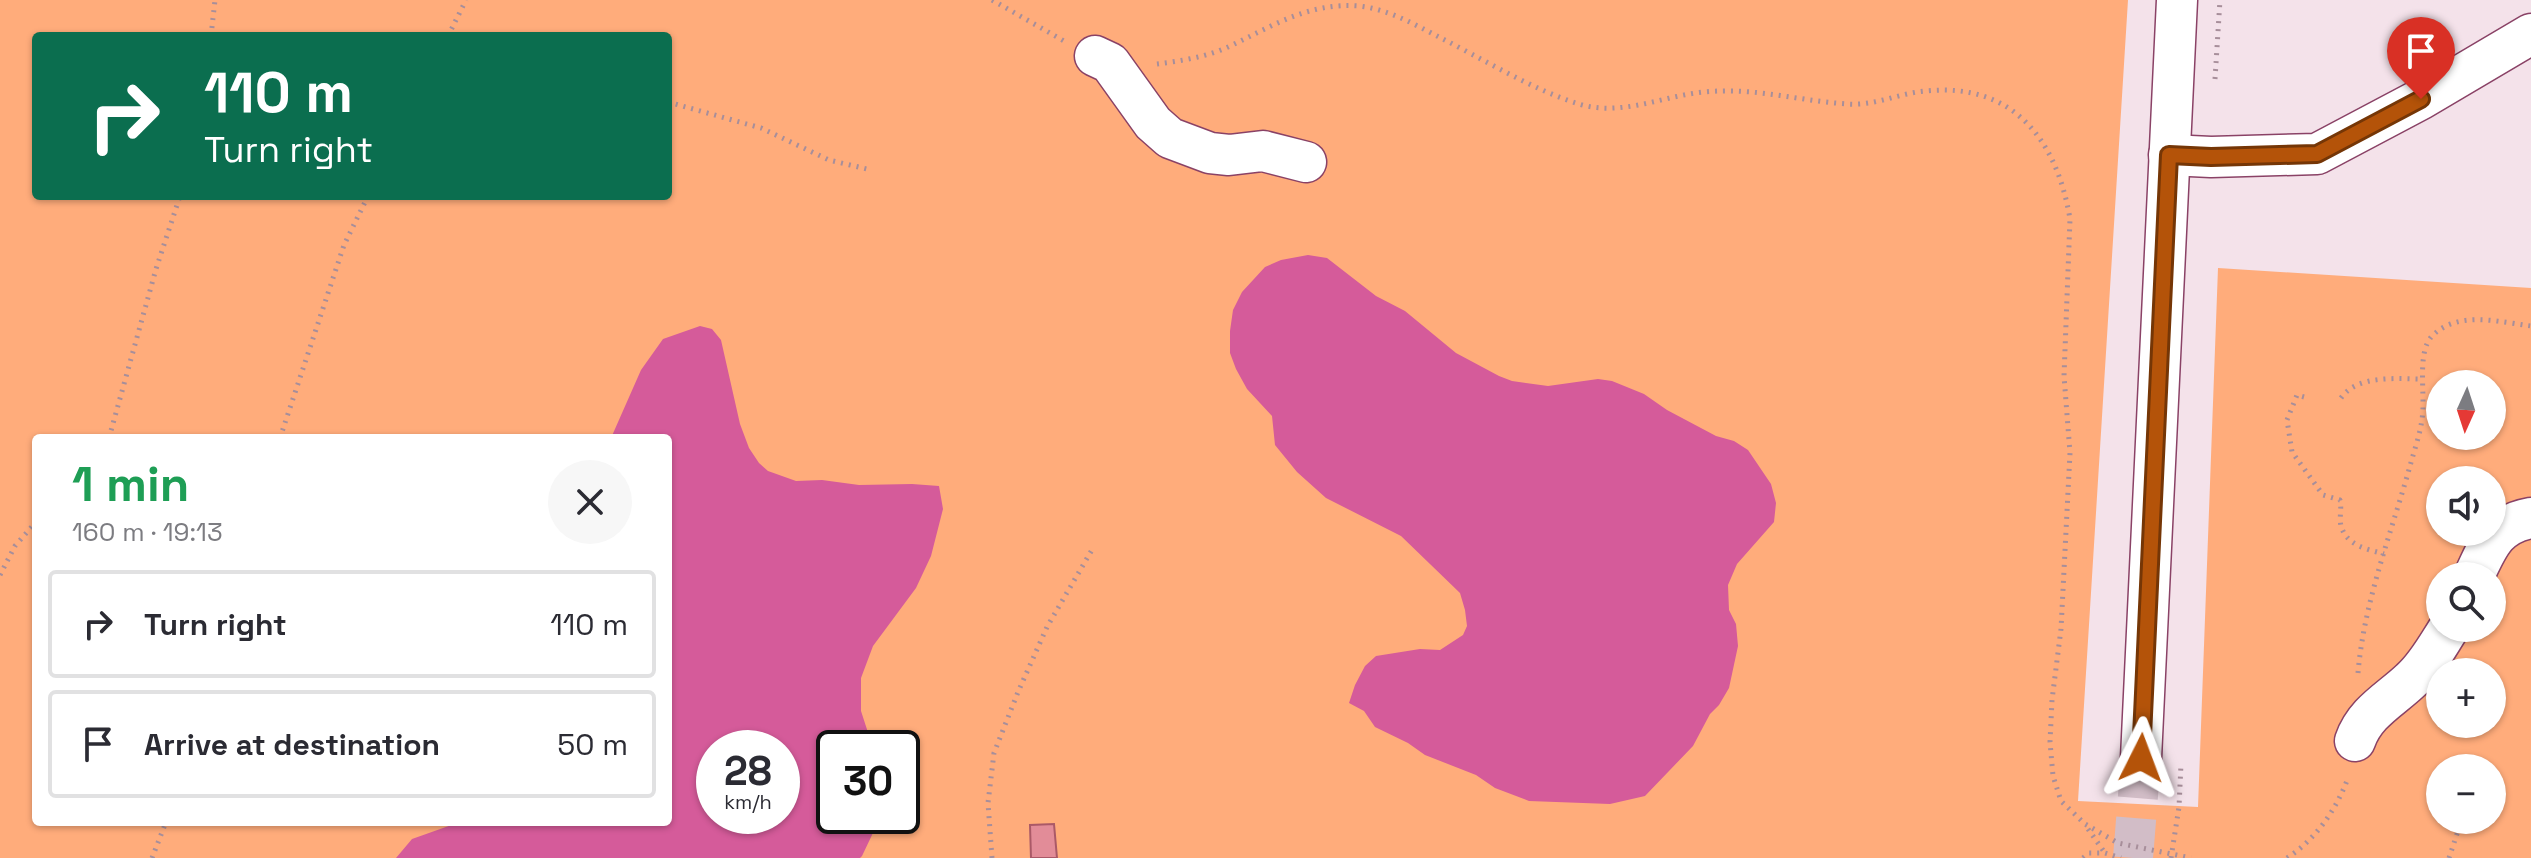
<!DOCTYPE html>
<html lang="en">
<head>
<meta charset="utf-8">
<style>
	body { margin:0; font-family:"Space Grotesk",sans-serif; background:#f7f7f7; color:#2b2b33; height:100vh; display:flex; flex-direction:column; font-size:30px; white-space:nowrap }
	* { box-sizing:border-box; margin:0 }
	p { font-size:26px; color:#7c7c81 }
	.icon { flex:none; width:44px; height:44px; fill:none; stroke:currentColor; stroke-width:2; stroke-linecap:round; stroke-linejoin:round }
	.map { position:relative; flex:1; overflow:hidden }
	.sheet { position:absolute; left:32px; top:434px; width:640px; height:392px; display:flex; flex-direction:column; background:#fff; border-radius:8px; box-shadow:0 2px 6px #0004 }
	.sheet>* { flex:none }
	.banner { position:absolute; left:32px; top:32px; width:640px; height:168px; border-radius:8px; box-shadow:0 2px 6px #0004; background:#0b6e4f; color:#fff; overflow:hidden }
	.needle { width:52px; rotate:183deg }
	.buttons { position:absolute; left:2426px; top:370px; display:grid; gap:16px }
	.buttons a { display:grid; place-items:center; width:80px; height:80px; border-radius:50%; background:#fff; box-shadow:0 2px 6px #0004; font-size:40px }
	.speed { position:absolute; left:696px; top:730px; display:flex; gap:16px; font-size:40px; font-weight:700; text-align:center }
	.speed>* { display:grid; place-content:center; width:104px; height:104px; border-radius:50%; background:#fff; box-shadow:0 2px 6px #0004; line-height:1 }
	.speed small { font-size:20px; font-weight:400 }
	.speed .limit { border:4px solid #111; border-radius:12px; background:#fff; color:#111 }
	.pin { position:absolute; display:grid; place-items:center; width:68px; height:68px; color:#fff; margin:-82px -34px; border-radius:50% 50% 50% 0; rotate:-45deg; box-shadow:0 0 8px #0007 }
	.pin .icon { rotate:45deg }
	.me { position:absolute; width:88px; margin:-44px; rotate:3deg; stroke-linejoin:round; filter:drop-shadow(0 0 6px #0008) }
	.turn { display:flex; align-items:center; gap:28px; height:168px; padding:0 40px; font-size:36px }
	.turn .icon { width:104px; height:104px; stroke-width:2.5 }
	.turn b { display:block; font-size:56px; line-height:68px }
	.round { display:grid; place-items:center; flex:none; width:84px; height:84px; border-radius:42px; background:#f7f7f7 }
	.summary { display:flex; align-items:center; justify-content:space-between; height:136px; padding:0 40px }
	h1 { font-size:48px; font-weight:700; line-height:60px; color:#1e9e55 }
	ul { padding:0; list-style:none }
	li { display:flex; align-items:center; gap:24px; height:108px; margin:0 16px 12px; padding:0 24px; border:4px solid #e1e1e2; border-radius:8px }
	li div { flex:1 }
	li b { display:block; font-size:30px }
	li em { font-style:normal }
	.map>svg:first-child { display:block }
	.green { fill:#ffac7b; fill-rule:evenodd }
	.water { fill:#d55b9a; fill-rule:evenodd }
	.building { fill:#e28c98; stroke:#aa5967; stroke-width:2 }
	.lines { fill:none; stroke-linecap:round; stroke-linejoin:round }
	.minor-tunnel { stroke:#d2bdc7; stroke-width:40; stroke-dasharray:40 20; stroke-linecap:butt }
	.minor-casing { stroke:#8a4266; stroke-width:43 }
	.path { stroke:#a78e9a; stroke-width:5; stroke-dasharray:2 6; stroke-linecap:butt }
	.minor { stroke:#fff; stroke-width:40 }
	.route-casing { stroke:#753606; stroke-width:20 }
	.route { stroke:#b45309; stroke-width:14 }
</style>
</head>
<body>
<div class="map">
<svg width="2531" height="858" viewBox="0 0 2531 858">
	<rect width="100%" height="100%" fill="#f4e2ea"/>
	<!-- green -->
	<path class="green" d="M 0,0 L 2128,0 L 2078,801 L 2198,807 L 2218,268 L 2531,288 L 2531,858 L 0,858 ZM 36,36 L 668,36 L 668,196 L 36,196 ZM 2440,384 L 2492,384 L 2492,436 L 2440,436 ZM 36,438 L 668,438 L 668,822 L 36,822 ZM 2440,480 L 2492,480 L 2492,532 L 2440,532 ZM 2440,576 L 2492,576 L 2492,628 L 2440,628 ZM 2440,672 L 2492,672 L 2492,724 L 2440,724 ZM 714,748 L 782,748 L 782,816 L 714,816 ZM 834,748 L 902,748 L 902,816 L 834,816 ZM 2440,768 L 2492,768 L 2492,820 L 2440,820 Z"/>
	<!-- water -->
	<g class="water">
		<path d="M 1308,255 L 1327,258 L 1376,296 L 1405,311 L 1456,353 L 1499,376 L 1512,381 L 1548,386 L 1598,379 L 1612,381 L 1644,394 L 1667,410 L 1716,436 L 1734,441 L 1748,450 L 1771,484 L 1776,503 L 1774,522 L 1737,564 L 1728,585 L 1729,610 L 1736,624 L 1738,646 L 1729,688 L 1719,705 L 1710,714 L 1693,746 L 1645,796 L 1610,804 L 1529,801 L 1495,788 L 1476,775 L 1425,755 L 1408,743 L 1375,727 L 1364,711 L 1349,703 L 1355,685 L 1365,666 L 1376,656 L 1420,649 L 1440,650 L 1463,635 L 1467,626 L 1465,610 L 1460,593 L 1401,536 L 1326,498 L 1297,472 L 1275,445 L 1272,416 L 1247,389 L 1236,369 L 1230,353 L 1230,331 L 1233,310 L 1242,292 L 1265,267 L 1281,260 Z"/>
		<path d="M 700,326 L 712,329 L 721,340 L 740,424 L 749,448 L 759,463 L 768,471 L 796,481 L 822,480 L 859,485 L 912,484 L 939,486 L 943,509 L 931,556 L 916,588 L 873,646 L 861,678 L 861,711 L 873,748 L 834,748 L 834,816 L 881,816 L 862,856 L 860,858 L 396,858 L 412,839 L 460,822 L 668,822 L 668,438 L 611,438 L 641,370 L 663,339 ZM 714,748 L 782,748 L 782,816 L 714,816 Z"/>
	</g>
	<!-- building -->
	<path class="building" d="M 1054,824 L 1057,858 L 1031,858 L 1030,825 Z"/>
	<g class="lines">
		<!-- minor-tunnel -->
		<path class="minor-tunnel" d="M 2133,858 L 2141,758"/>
		<!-- minor casing -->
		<g class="minor-casing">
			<g id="minor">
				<path d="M 1095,56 L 1110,63 L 1153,123 L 1170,138 L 1210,153 L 1229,155 L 1263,151 L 1306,162"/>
				<path d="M 2169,155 L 2211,157 L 2317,154 L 2421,99 L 2531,34"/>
				<path d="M 2474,576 C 2488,546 2496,524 2531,518"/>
				<path d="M 2355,741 C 2365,712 2390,700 2411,680 C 2427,666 2438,645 2449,628"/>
				<path d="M 2141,758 L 2177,0"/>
			</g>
		</g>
		<!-- path -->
		<g class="path">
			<path d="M 992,0 L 1064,41"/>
			<path d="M 211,36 L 215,0"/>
			<path d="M 448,36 L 466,0"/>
			<path d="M 1157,64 C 1180,61 1206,57 1228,47 C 1271,27 1308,2 1359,6 C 1387,9 1412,23 1437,36 C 1481,58 1533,90 1579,104 C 1621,117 1662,96 1704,92 C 1756,87 1798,101 1848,104 C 1875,106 1899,93 1926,91 C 2013,82 2057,140 2070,219 L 2064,376 L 2070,453 L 2061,629 L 2052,700 L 2050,742 L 2053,776 L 2061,801 L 2085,824 L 2118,843 L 2191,858"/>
			<path d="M 2215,79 L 2220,0"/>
			<path d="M 668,102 L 761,128 L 829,160 L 871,170"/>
			<path d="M 2304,397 L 2297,395 L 2287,420 L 2292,452 L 2323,495 L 2340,500 C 2342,508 2339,518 2341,526 C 2347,546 2367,549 2384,554"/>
			<path d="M 2341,398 C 2358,374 2397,379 2423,379"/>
			<path d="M 109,438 L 156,269 L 180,196"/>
			<path d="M 280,438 L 344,245 L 368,196"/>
			<path d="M 0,575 L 15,546 L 36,522"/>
			<path d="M 2358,673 C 2364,602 2391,534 2410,466 C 2414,451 2420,435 2422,419 C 2426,396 2416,353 2432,336 C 2458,310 2499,322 2531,326"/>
			<path d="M 2088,829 L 2105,853"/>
			<path d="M 152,858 L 166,822"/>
			<path d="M 992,858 L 988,803 L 994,753 L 1018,692 L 1047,627 L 1093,548"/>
			<path d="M 2083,858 L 2089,853 L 2105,853 L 2121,858"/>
			<path d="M 2171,858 L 2179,807 L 2181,764"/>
			<path d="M 2287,858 C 2316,839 2336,810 2348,778"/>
			<path d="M 2449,858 L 2459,828"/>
		</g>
		<!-- minor -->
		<use href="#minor" class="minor"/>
	</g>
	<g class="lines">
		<!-- route casing -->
		<g class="route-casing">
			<path id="route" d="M 2141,758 L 2169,155 L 2211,157 L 2317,154 L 2421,99"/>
		</g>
		<!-- route -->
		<use href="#route" class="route"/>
	</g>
</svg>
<div class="buttons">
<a><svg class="needle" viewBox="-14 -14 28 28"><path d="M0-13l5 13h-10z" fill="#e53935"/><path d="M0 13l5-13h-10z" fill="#7c7c81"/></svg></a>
<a><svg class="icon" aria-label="sound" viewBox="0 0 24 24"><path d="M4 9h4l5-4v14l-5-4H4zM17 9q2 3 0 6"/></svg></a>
<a><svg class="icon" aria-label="search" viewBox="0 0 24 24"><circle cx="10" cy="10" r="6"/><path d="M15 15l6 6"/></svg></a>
<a>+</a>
<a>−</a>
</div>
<div class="speed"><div>28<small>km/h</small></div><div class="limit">30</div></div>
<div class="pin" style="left:2421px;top:99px;background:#d93025"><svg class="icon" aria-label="arrive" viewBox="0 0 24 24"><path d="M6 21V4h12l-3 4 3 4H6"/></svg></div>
<svg class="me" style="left:2141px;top:758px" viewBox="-20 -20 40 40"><path d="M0-17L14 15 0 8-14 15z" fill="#b45309" stroke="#fff" stroke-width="4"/></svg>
<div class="banner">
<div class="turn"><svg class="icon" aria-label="right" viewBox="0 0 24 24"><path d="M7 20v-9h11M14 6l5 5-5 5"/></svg><div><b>110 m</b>Turn right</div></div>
</div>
<section class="sheet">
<div class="summary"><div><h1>1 min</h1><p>160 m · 19:13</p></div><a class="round"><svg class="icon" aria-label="close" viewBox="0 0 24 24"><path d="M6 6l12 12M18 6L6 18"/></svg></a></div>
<ul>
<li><svg class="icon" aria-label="right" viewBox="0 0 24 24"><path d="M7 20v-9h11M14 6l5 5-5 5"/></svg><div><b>Turn right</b></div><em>110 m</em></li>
<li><svg class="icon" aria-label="arrive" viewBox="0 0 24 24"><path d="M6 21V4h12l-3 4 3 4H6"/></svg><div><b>Arrive at destination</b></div><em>50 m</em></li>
</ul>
</section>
</div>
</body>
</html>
